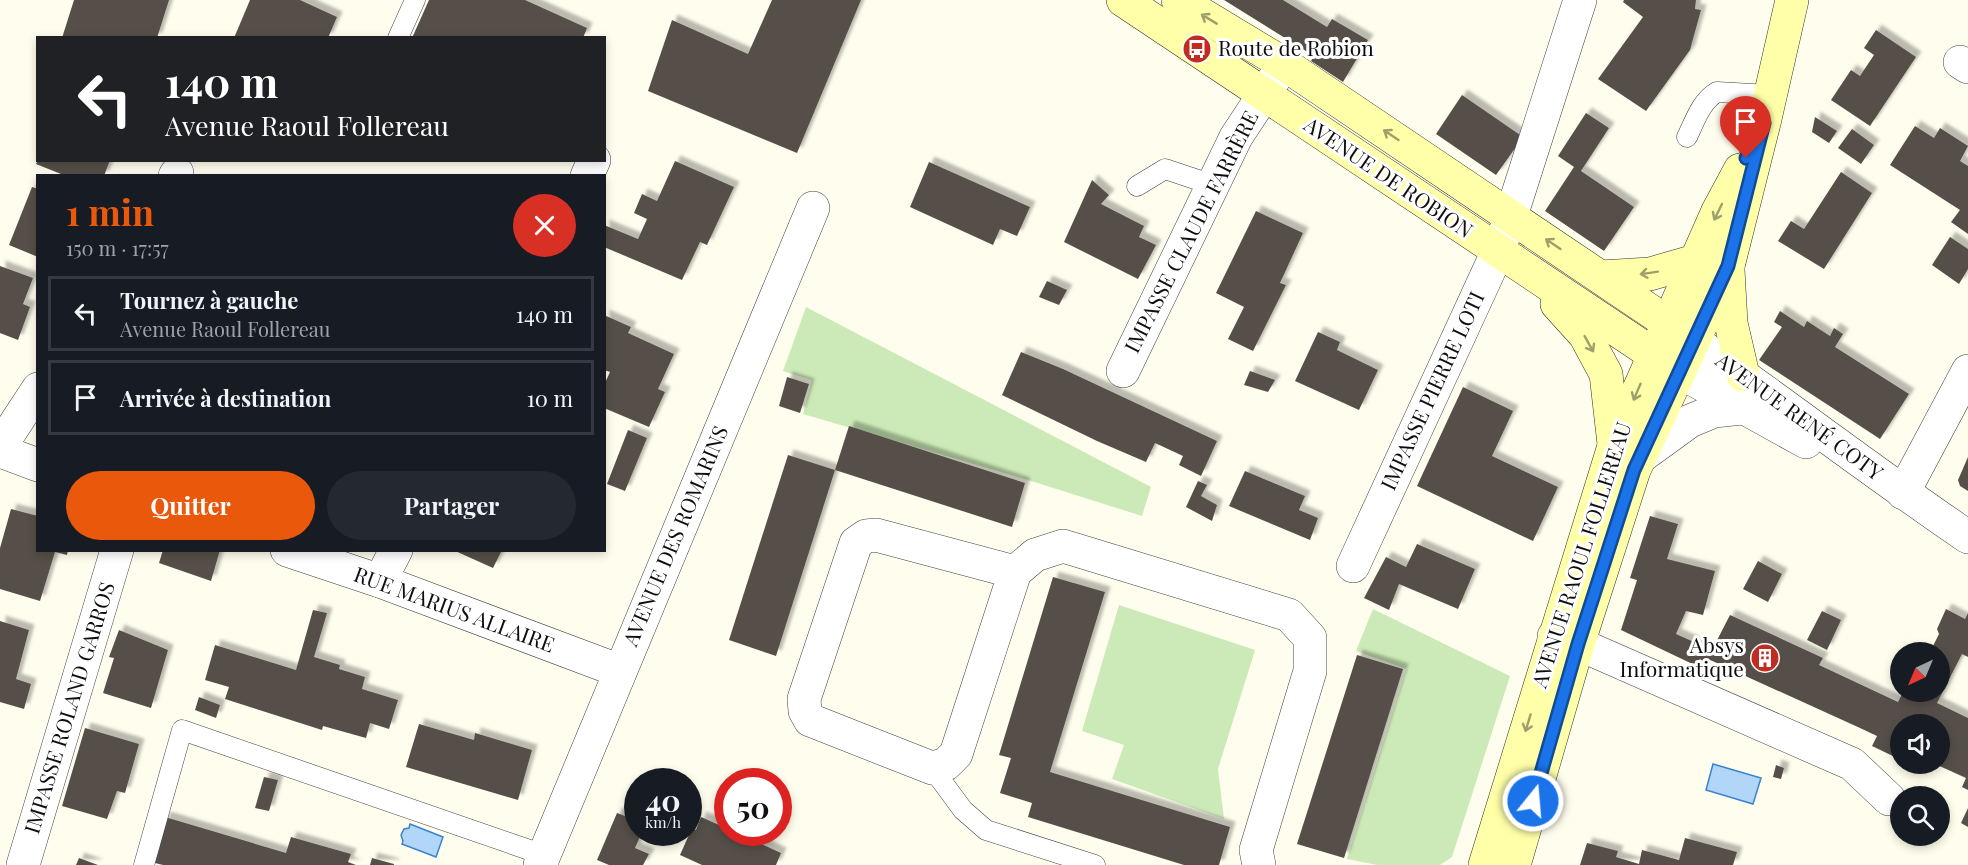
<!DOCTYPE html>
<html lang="fr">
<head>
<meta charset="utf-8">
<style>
	body { margin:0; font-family:"Playfair Display",serif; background:#242831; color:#f1f3f6; height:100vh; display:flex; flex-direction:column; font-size:22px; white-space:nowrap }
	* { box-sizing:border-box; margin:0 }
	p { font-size:20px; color:#9ea1a6 }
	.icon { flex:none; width:33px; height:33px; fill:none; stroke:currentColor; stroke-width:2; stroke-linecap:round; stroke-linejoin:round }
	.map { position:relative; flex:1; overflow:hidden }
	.details { position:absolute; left:36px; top:174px; width:570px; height:378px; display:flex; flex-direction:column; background:#171b24; border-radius:0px; box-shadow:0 3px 9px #0003 }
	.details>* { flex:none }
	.guide { position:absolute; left:36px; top:36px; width:570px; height:126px; border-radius:0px; box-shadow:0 3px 9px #0003; background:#202124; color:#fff; overflow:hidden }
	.needle { width:39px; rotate:224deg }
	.tools { position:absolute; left:1890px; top:642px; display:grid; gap:12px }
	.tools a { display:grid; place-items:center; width:60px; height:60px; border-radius:50%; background:#171b24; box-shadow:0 3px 9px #0003; font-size:30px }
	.speed { position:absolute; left:624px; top:768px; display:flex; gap:12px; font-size:30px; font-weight:700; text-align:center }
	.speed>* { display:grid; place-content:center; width:78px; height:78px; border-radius:50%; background:#171b24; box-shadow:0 3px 9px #0003; line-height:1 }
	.speed small { font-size:15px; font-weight:400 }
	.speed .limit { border:9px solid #d22; background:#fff; color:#111 }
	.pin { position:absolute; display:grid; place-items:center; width:51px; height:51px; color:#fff; margin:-62px -26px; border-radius:50% 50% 50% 0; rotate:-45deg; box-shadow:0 0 6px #0007 }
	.pin .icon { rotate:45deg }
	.me { position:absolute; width:66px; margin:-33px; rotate:17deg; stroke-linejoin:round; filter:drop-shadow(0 0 4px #0008) }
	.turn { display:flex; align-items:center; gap:21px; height:126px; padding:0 30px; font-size:27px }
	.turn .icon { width:78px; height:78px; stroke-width:2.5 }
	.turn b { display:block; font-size:42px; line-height:51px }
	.round { display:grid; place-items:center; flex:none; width:63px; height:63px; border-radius:32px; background:#242831 }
	.overview { display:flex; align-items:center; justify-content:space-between; height:102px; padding:0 30px }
	h1 { font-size:36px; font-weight:700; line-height:45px; color:#ea580c }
	.button { display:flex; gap:12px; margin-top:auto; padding:12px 30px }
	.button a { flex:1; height:69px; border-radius:36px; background:#ea580c; color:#fff; font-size:24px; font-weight:700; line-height:69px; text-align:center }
	.button a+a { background:#242831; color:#f1f3f6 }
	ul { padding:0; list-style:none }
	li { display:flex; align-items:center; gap:18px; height:75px; margin:0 12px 9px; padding:0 18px; border:3px solid #363941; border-radius:0px }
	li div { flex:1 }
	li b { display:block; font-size:22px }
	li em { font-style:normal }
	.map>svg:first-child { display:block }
	.green { fill:#cceab7 }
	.water { fill:#b2d6f7; stroke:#3783d0; stroke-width:1.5 }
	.building { fill:#57504a; filter:url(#shadow) }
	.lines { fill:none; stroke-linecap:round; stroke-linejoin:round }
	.service-casing { stroke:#414141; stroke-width:21 }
	.minor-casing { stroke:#414141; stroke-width:34 }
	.tertiary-casing { stroke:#414141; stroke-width:34 }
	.secondary-casing { stroke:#303030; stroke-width:34 }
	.service { stroke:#fff; stroke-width:20 }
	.minor { stroke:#fff; stroke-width:33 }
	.tertiary { stroke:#fff; stroke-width:33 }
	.secondary { stroke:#ffffa9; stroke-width:33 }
	.oneway { stroke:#9f9f6b }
	.route-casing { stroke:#114b97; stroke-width:15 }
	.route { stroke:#1a73e8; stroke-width:10 }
	.labels { text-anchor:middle; stroke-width:6; stroke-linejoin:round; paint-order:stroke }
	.poi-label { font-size:21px; fill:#0e0e0e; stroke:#fff; text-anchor:start }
	.street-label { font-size:21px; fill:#0e0e0e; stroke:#fff }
</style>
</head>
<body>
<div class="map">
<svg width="1968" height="865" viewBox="0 0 1968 865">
	<defs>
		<filter id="shadow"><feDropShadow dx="5.5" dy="-5.5" stdDeviation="1.5" flood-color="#0004"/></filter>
	</defs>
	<rect width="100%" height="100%" fill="#fffeee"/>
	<!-- green -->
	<g class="green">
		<path d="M 806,307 L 1151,487 L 1142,516 L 1028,480 L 803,414 L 812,380 L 783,371 Z"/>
		<path d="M 1119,605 L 1255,650 L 1218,769 L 1224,819 L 1112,779 L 1124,745 L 1082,731 Z"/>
		<path d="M 1373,609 L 1510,676 L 1452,857 L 1440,865 L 1377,865 L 1347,859 L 1406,669 L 1356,651 Z"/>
	</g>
	<!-- water -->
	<g class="water">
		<path d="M 1713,764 L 1761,778 L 1753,804 L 1706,790 Z"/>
		<path d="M 410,824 L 443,837 L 436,857 L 402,844 L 403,841 L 401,835 L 404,829 L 409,828 Z"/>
	</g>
	<!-- building -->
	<g class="building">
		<path d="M 74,0 L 169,0 L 157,38 L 62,38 Z"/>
		<path d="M 250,0 L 300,0 L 337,17 L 328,38 L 234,38 Z"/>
		<path d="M 429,0 L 525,0 L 587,28 L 583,38 L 412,38 Z"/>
		<path d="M 772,0 L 861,0 L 797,153 L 648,91 L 672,20 L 748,54 Z"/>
		<path d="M 1224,0 L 1283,0 L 1327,27 L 1332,19 L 1368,40 L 1343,82 L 1311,61 L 1314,56 Z"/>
		<path d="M 1624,0 L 1696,0 L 1695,9 L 1701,10 L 1690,50 L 1646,111 L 1598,79 L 1643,17 L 1623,2 Z"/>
		<path d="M 1876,30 L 1916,57 L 1870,126 L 1831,100 L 1851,70 L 1860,76 L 1874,55 L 1864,48 Z"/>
		<path d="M 1462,95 L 1523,137 L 1496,175 L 1436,134 Z"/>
		<path d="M 1586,113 L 1609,128 L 1581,171 L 1634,207 L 1604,251 L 1545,211 L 1574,167 L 1558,156 Z"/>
		<path d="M 1815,117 L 1837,131 L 1829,143 L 1812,132 Z"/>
		<path d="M 1915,126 L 1934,138 L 1940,128 L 1968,146 L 1960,161 L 1968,166 L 1968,234 L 1951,222 L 1960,210 L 1890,165 Z"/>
		<path d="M 1852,129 L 1874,145 L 1861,164 L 1838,148 Z"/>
		<path d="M 38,160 L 110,160 L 104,176 L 66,176 L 36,164 Z"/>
		<path d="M 675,161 L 734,187 L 707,245 L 700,242 L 682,280 L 604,247 L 604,225 L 638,239 L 647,219 L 634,213 L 642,194 L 657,201 Z"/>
		<path d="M 929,162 L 1030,207 L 1017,236 L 1000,229 L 993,245 L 910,207 Z"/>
		<path d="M 1841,172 L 1872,193 L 1824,269 L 1778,241 L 1791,221 L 1804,229 Z"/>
		<path d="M 1092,180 L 1109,195 L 1101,204 L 1144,226 L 1139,237 L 1156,245 L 1138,279 L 1064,242 Z"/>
		<path d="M 32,187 L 38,189 L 38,257 L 9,245 Z"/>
		<path d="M 1256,211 L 1303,233 L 1280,283 L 1286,285 L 1253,351 L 1228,339 L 1244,307 L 1216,293 Z"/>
		<path d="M 1950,237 L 1968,249 L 1968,269 L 1959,284 L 1932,265 Z"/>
		<path d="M 0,266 L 33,278 L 23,304 L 30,307 L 18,340 L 0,333 Z"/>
		<path d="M 1047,281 L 1067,290 L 1059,305 L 1039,297 Z"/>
		<path d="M 1780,311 L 1804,327 L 1807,321 L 1830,336 L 1834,328 L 1843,334 L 1835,347 L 1909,394 L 1880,439 L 1759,360 L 1782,327 L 1774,322 Z"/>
		<path d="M 604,315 L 631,327 L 628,333 L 674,354 L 658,389 L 665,392 L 649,427 L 604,408 L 604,385 L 610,372 L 604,370 Z"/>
		<path d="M 1318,332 L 1340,342 L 1337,350 L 1378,370 L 1359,410 L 1295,381 Z"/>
		<path d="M 1021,352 L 1063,369 L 1217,441 L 1201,476 L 1179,465 L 1183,456 L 1155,443 L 1146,462 L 1097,441 L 1002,395 Z"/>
		<path d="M 1250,371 L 1275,380 L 1268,392 L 1244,385 Z"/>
		<path d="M 787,377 L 809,384 L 800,413 L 779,406 Z"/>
		<path d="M 1463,387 L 1513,411 L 1492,456 L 1558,487 L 1533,541 L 1417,486 Z"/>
		<path d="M 849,426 L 1025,483 L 1012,527 L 835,470 Z"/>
		<path d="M 628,430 L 647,438 L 625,491 L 607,484 Z"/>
		<path d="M 788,455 L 835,470 L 776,656 L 729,640 Z"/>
		<path d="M 1968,457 L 1968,491 L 1960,486 L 1958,480 Z"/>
		<path d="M 1245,471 L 1305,496 L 1299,510 L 1318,518 L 1310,540 L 1229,506 Z"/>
		<path d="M 1198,481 L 1207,485 L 1201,496 L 1217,505 L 1212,521 L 1186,507 Z"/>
		<path d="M 11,509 L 38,516 L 38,550 L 68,550 L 67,555 L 55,552 L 40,601 L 0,589 L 0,548 Z"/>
		<path d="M 1650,516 L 1678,524 L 1667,559 L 1715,571 L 1703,615 L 1686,611 L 1676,634 L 1712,650 L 1730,615 L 1823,658 L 1819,665 L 1898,702 L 1903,692 L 1940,692 L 1940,652 L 1930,652 L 1939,634 L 1937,629 L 1946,609 L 1965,619 L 1968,613 L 1968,657 L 1962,654 L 1937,703 L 1968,718 L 1968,790 L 1962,787 L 1966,778 L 1935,764 L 1940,764 L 1940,724 L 1900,724 L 1900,751 L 1897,758 L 1872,746 L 1877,736 L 1860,728 L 1708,659 L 1703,669 L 1621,630 L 1637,580 L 1630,578 Z"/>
		<path d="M 1417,544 L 1475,569 L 1458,609 L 1399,584 L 1389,610 L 1364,598 L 1386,557 L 1406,567 Z"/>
		<path d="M 163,550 L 220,550 L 211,581 L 159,563 Z"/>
		<path d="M 453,550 L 502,550 L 493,568 Z"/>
		<path d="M 1758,561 L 1782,574 L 1768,602 L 1743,589 Z"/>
		<path d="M 1053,577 L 1105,592 L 1050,772 L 1230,827 L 1219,865 L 1184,865 L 1028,817 L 1032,803 L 1000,793 L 1011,758 L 999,755 Z"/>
		<path d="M 313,610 L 327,613 L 314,657 L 340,665 L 339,669 L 365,677 L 362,689 L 398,700 L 389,729 L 370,723 L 366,738 L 323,726 L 322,730 L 225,699 L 229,687 L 205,680 L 215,645 L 296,670 Z"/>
		<path d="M 1822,611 L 1841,620 L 1827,650 L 1807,640 Z"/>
		<path d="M 0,621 L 29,630 L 16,679 L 31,684 L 24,709 L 0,702 Z"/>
		<path d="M 119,630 L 168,650 L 151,708 L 103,693 L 114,658 L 109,657 Z"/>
		<path d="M 1357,655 L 1403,669 L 1344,858 L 1297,844 Z"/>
		<path d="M 199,697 L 220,705 L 216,718 L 195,710 Z"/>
		<path d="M 419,724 L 474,740 L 475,733 L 532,750 L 518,800 L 406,767 Z"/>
		<path d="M 85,728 L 139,744 L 125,793 L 117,791 L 107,819 L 62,806 Z"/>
		<path d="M 1776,765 L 1784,768 L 1781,779 L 1773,777 Z"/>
		<path d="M 264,777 L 278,780 L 269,811 L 255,808 Z"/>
		<path d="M 1968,808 L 1968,827 L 1961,823 Z"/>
		<path d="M 617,813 L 638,821 L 638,832 L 642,832 L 635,848 L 649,854 L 643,865 L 609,865 L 597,860 Z"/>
		<path d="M 165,817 L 286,853 L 291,837 L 351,854 L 348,862 L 356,865 L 163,865 L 151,862 Z"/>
		<path d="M 701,817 L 728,829 L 728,832 L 735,832 L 781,853 L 776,865 L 702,865 L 680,855 L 692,828 L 696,830 Z"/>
		<path d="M 1685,838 L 1737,852 L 1733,865 L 1580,865 L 1587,843 L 1618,851 L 1616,857 L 1639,864 L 1642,850 L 1679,860 Z"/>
		<path d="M 79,858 L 98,865 L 76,865 Z"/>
		<path d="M 372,858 L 394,864 L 394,865 L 370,865 Z"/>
	</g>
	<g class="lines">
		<!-- service casing -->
		<g class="service-casing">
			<g id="service">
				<path d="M 398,38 L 415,0"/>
				<path d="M 1687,137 C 1695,121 1701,101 1717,92 L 1770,95"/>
				<path d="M 1137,186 L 1165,169 L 1198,180 L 1212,186"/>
				<path d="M 932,768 L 963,810 L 986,830 L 1095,865"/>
				<path d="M 144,865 L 182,730 L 544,855"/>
			</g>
		</g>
		<!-- minor casing -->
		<g class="minor-casing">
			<g id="minor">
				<path d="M 1960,62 L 1968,67"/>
				<path d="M 175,176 L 177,173"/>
				<path d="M 587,176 L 594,160"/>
				<path d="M 1123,371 L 1236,137 L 1284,64"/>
				<path d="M 0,447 L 38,389"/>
				<path d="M 0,451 L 38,465"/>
				<path d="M 1903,493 L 1968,371"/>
				<path d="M 287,550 L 380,581 L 620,671"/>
				<path d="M 1353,566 L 1498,251 L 1511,216 L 1580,0"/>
				<path d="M 1015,572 L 876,535 L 866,536 L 856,543 L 804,699 L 805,711 L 810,720 L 932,768 L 946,764 L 956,754 L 1015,572 L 1035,555 L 1063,546 L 1289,615 L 1310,638 L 1310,671 L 1256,850 L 1259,865"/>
				<path d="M 380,581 L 396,550"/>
				<path d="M 1554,636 L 1590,649 L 1852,764 L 1889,799"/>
				<path d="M 23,865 L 117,550"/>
				<path d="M 540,865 L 813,208"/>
			</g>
		</g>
		<!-- tertiary casing -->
		<g class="tertiary-casing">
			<g id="tertiary">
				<path d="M 1694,341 C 1786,405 1875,474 1968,537"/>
				<path d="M 1680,372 L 1806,442"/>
				<path d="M 1639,458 L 1690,421 L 1714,411 L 1742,408"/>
			</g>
		</g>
		<!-- secondary casing -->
		<g class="secondary-casing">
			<g id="secondary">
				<path d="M 1123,0 L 1671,366"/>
				<path d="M 1178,0 L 1284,64 L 1686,335"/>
				<path d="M 1728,270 L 1731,323 L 1743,375"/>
				<path d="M 1601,277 L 1650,274 L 1695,261"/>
				<path d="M 1557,304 L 1585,335 L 1606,374 L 1614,444"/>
				<path d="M 1485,865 L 1614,446 L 1718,211 L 1740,170"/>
				<path d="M 1514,865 L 1578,644 L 1634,470 L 1728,266 L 1764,123 L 1792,0"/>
			</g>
		</g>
		<!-- service -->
		<use href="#service" class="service"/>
		<!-- minor -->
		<use href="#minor" class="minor"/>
		<!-- tertiary -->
		<use href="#tertiary" class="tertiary"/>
		<!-- secondary -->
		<use href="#secondary" class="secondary"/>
	</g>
	<!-- one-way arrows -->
	<defs><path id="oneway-shaft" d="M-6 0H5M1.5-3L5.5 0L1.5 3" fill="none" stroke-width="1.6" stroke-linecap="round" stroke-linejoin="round" transform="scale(1.5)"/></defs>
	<g class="oneway">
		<use href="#oneway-shaft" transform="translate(1209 19) rotate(-149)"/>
		<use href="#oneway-shaft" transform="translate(1391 135) rotate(-146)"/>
		<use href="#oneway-shaft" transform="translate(1718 212) rotate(116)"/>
		<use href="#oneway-shaft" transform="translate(1553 244) rotate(-146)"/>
		<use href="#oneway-shaft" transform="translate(1649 273) rotate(171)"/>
		<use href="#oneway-shaft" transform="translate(1589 344) rotate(61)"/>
		<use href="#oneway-shaft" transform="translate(1637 392) rotate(113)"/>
		<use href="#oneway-shaft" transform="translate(1528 723) rotate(107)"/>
	</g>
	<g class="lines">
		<!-- route casing -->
		<g class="route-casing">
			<path id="route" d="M 1533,801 L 1578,644 L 1634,470 L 1728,266 L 1764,123 L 1746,158"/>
		</g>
		<!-- route -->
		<use href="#route" class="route"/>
	</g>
	<!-- icons -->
	<defs>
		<g id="bus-disc" transform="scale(1.5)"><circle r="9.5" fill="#c12c22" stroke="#fff"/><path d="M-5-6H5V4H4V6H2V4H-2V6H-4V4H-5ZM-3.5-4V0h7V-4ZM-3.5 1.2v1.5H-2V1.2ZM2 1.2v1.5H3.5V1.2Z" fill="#fff"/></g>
		<g id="building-disc" transform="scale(1.5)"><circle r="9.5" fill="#c12c22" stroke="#fff"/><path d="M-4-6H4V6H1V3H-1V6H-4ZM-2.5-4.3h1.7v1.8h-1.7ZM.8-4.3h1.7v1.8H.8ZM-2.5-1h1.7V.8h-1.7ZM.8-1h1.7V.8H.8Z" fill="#fff"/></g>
	</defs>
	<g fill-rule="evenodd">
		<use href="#bus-disc" x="1197" y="49"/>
		<use href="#building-disc" x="1765" y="658"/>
	</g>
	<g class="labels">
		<!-- poi labels -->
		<g class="poi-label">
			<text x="1218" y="56">Route de Robion</text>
			<text x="1744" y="653" text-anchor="end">Absys<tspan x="1744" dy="24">Informatique</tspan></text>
		</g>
		<!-- street labels -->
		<g class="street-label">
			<text transform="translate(1388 178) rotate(34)" y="7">AVENUE DE ROBION</text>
			<text transform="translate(1192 232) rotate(-63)" y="7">IMPASSE CLAUDE FARRÈRE</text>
			<text transform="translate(1433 391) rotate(-65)" y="7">IMPASSE PIERRE LOTI</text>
			<text transform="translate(1799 417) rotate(36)" y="7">AVENUE RENÉ COTY</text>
			<text transform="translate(676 536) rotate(-67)" y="7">AVENUE DES ROMARINS</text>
			<text transform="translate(1582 555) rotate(-72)" y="7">AVENUE RAOUL FOLLEREAU</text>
			<text transform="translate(454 610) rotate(20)" y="7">RUE MARIUS ALLAIRE</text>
			<text transform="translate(70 708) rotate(-73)" y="7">IMPASSE ROLAND GARROS</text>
		</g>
	</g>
</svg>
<div class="tools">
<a><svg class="needle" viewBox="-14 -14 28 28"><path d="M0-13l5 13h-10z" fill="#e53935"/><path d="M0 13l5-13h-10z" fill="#9ea1a6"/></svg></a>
<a><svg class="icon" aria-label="sound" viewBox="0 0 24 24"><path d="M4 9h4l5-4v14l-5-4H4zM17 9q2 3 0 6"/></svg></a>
<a><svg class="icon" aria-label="search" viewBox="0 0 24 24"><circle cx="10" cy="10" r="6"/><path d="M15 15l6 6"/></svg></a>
</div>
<div class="speed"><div>40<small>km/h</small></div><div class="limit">50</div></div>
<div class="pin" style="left:1746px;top:158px;background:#d93025"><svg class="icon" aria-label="arrive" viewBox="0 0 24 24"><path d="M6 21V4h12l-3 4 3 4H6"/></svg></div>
<svg class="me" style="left:1533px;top:801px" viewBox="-20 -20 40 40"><circle r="17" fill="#1a73e8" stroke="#fff" stroke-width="3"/><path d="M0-11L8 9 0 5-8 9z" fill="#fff"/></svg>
<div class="guide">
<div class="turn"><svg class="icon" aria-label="left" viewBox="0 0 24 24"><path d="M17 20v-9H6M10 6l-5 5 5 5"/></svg><div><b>140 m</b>Avenue Raoul Follereau</div></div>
</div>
<section class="details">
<div class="overview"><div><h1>1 min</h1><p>150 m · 17:57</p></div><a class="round" style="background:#d93025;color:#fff"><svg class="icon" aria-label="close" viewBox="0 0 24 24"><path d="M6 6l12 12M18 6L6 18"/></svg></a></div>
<ul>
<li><svg class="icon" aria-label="left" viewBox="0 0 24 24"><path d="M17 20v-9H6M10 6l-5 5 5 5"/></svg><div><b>Tournez à gauche</b><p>Avenue Raoul Follereau</p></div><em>140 m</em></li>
<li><svg class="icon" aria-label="arrive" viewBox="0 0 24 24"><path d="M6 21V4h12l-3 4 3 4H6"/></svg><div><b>Arrivée à destination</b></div><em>10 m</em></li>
</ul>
<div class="button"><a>Quitter</a><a>Partager</a></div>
</section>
</div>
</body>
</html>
